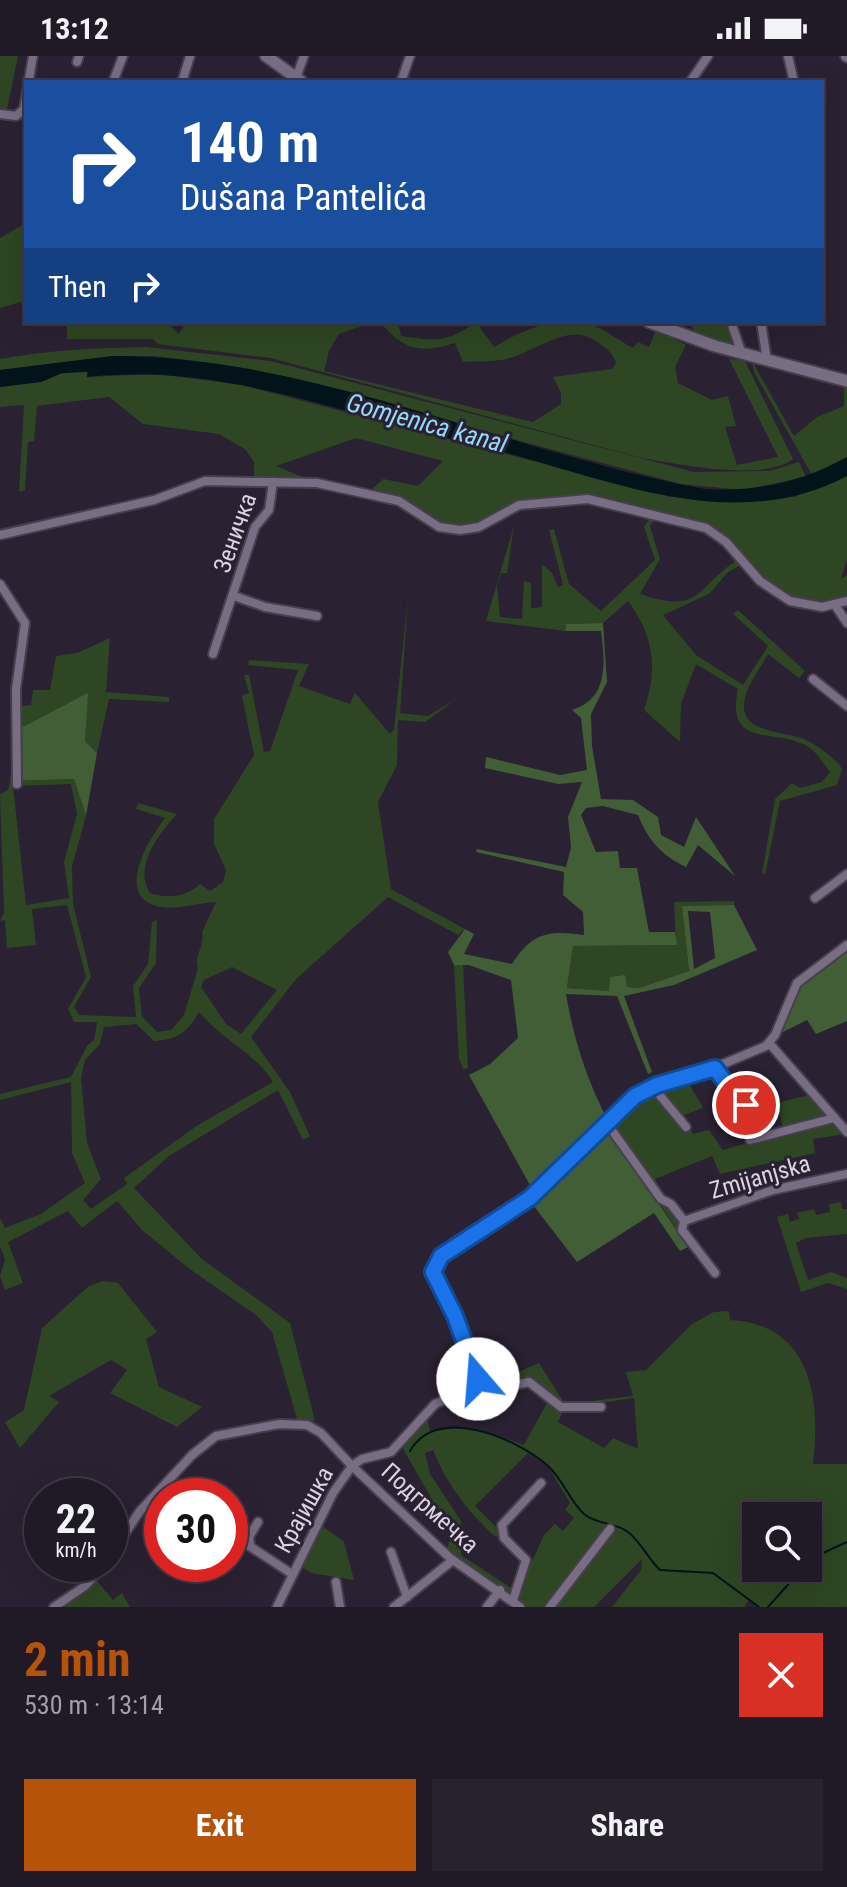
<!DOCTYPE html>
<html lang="en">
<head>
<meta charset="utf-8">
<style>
	body { margin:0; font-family:"Roboto Condensed",sans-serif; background:#28222e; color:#f1f3f6; height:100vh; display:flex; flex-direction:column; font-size:30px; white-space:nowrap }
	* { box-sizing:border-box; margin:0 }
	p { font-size:26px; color:#a2a0a7 }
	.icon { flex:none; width:44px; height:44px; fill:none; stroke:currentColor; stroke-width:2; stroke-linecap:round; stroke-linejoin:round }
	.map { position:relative; height:1551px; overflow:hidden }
	.side { display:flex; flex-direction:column; background:#201926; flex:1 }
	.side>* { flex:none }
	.guide { position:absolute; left:24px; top:24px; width:800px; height:244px; border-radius:0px; box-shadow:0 8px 32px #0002,0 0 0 2px #3d3843; background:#1a4fa0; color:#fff; overflow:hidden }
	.tools { position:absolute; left:742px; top:1446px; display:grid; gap:16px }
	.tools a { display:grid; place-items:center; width:80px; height:80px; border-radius:0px; background:#201926; box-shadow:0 8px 32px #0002,0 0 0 2px #3d3843; font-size:40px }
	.speed { position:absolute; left:24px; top:1422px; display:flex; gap:16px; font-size:40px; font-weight:700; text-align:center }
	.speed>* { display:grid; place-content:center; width:104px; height:104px; border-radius:50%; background:#201926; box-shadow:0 8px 32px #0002,0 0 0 2px #3d3843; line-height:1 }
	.speed small { font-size:20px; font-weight:400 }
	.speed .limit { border:12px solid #d22; background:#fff; color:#111 }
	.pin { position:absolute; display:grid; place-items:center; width:68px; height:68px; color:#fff; margin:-34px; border:4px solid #fff; border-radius:50%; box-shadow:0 2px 8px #0007 }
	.me { position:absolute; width:88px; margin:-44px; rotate:342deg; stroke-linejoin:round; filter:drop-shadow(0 0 6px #0008) }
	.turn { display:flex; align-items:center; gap:28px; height:168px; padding:0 24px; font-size:36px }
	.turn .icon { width:104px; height:104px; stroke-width:2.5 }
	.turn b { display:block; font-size:56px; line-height:68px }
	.then { display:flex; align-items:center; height:76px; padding:0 24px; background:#0003; gap:16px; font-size:30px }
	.round { display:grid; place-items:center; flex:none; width:84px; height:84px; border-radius:0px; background:#28222e }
	.head { display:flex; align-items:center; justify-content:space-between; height:136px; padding:0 24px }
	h1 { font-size:48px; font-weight:700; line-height:60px; color:#b45309 }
	.cta { display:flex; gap:16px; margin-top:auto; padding:16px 24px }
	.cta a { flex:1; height:92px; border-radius:0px; background:#b45309; color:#fff; font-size:32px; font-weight:700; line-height:92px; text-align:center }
	.cta a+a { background:#28222e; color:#f1f3f6 }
	.status { display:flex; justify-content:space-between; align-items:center; height:56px; padding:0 40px; background:#201926; direction:ltr }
	.status svg { height:22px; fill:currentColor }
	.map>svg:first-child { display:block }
	.green { fill:#2e4623; fill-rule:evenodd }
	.forest { fill:#425e36; fill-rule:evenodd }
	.water { fill:#03131a }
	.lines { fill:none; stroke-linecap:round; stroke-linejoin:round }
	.stream { stroke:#03131a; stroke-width:2 }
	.canal { stroke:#03131a; stroke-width:7 }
	.minor-casing { stroke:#473f4e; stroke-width:12 }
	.tertiary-casing { stroke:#473f4e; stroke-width:14 }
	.secondary-casing { stroke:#473f4e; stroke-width:15 }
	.minor { stroke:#786d83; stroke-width:8 }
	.tertiary { stroke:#786d83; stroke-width:10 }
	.secondary { stroke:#786d83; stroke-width:11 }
	.route-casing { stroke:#114b97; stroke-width:20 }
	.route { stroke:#1a73e8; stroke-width:14 }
	.labels { text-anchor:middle; stroke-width:6; stroke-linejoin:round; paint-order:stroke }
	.street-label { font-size:24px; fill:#dbd5e1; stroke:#2a2132 }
	.water-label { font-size:26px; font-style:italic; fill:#95d8f7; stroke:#2a2132 }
</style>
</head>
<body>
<div class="status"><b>13:12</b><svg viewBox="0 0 49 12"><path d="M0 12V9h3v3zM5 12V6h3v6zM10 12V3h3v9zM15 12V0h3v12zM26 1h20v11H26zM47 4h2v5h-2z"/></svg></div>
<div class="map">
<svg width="847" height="1551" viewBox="0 0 847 1551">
	<rect width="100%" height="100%" fill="#2a2132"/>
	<!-- green -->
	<g class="green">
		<path d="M 0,0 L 18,0 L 6,58 L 0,56 Z"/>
		<path d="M 26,167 L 24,245 L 0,252 L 0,182 Z"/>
		<path d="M 67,266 L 166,266 L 179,278 L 186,266 L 374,266 L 339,278 L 329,295 L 324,315 L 533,366 L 561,348 L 561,337 L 553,321 L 612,313 L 616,307 C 613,297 608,294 600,288 C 569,262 534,299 501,304 C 489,306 475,305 463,306 L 455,287 C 419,298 404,294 380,266 L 398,266 L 401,280 C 436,285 447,287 476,266 L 494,291 C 521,275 557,258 589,268 C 604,272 619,285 633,292 L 638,286 L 649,291 L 656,274 L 686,289 L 675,311 L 678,327 L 712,344 L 728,340 L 736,370 L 725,371 L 737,409 L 778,401 L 729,303 L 745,305 L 793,403 C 765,426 676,408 642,402 L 271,302 L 158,288 L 153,283 L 67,283 Z"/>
		<path d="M 689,266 L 728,266 L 736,291 L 697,280 Z"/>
		<path d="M 146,291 L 271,305 L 694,416 L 770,415 L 799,406 L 806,421 L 743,434 L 681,428 L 251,313 L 156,300 L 113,300 L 0,314 L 0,303 C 49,294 97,292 146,291 Z"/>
		<path d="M 752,305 L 794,380 L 817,361 L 844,350 L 844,327 L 847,328 L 847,401 L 812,419 L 754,316 Z"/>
		<path d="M 78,310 L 88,313 L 87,321 L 157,318 L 242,329 L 671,441 L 794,441 L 847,420 L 847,504 L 841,523 L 847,519 L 847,540 L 821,547 L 800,544 L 769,525 L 711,471 L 574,441 L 519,446 L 471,471 L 459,471 L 438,467 L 402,443 L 369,436 L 383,423 L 418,430 L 443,405 L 356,382 L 276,410 L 307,423 L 254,424 L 254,406 L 245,393 L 219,378 L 143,368 L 109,341 L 37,350 L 34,385 L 28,386 L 25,434 L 19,436 L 24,349 L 0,351 L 0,331 L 44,325 Z"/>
		<path d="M 649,463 L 654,464 L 650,470 L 660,503 L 640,538 C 702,559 695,532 737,504 L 742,508 L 727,517 L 709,538 L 663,559 L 696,599 L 743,629 L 768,590 L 733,558 L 738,554 L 805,615 L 799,622 L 768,598 C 760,613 744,632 744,649 C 742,675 780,676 797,681 C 811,684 835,701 842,713 L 837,729 L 780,745 L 765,819 L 762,817 L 775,743 L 792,727 L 800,732 L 822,726 L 830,716 C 822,706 815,693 803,688 C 770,673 726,691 738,633 L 696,608 L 681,648 L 680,686 L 644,654 C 658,613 654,580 628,545 L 603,567 L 567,568 L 566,575 L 486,565 L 514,470 L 507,517 L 501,517 L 497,529 L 500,561 L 522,563 L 524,525 L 531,527 L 531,552 L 542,551 L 542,508 L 552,517 L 558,531 L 563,529 L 549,474 L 554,473 L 569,528 L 601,555 L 655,504 L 644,471 Z"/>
		<path d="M 408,542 L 400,657 L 428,660 L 458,642 L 425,666 L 398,664 L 397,709 L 378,746 L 391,833 L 465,873 L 458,879 L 388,841 L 296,923 L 251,981 L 290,1036 L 310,1080 L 303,1084 L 278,1034 L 169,1100 L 134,1132 L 202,1203 L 290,1267 L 315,1365 L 297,1363 L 272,1276 L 256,1259 L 191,1214 L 142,1174 L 117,1145 L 82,1172 L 68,1155 L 8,1186 L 23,1227 L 5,1234 L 0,1220 L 5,1203 L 0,1190 L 0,1162 L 5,1172 L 41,1158 L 85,1127 L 72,1097 L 71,1026 L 0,1044 L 0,1038 L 71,1021 L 87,990 L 94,984 L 97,966 L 74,966 L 68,953 L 86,921 L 67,849 L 32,853 L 36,889 L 7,892 L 5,864 L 0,865 L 4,857 L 0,738 L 8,734 L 10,725 L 74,723 L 86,760 L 72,810 L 73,848 L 91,921 L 74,951 L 79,959 L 136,961 L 133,930 L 148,908 L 152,866 L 157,864 L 156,907 L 139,932 L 142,960 L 157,976 L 171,974 L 184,959 L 198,912 C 194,899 205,889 202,876 L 216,846 C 198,847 171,856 153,849 C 116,835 151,780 165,762 L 136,753 L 138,747 L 177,758 C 159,778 133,810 150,837 C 169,843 186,841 200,828 L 210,835 L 223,826 L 226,814 L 214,788 L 214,763 L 254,699 L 242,640 L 249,637 L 244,619 L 249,619 L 264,696 L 270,695 L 298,614 L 248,609 L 249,604 L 309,608 L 299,630 L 350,648 L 355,637 L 390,678 L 394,674 ZM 71,728 L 77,758 L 64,806 L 69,842 L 26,849 L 13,730 ZM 232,911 L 277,934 L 241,978 L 226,968 L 201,931 L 204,924 ZM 199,956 C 220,982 255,997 273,1026 L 198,1069 L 124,1122 L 127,1128 L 91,1153 L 83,1144 L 101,1123 L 87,1087 L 81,1022 L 85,1004 L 100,988 L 104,971 L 136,968 L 154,985 C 177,984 188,976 199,956 Z"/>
		<path d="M 110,582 L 106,636 L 169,641 L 169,646 L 109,643 L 97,697 L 85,685 L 19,673 L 18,650 L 31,649 L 33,634 L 50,634 L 56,600 L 77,597 Z"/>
		<path d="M 734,845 L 734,849 L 682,850 L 689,915 L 639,932 L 627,931 L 624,919 L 609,935 L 567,932 L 573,890 L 676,889 L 674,846 Z"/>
		<path d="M 454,909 L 463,909 L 468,1012 L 463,1013 L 459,1003 Z"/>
		<path d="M 687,1024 L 703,1052 L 684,1059 L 693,1078 L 709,1074 L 723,1094 L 784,1076 L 777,1047 L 809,1039 L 846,1078 L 813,1083 L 815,1097 L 720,1118 L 712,1100 L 655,1123 L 663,1142 L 694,1187 L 688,1191 L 607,1068 L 653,1031 Z"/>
		<path d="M 841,1146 L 842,1153 L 847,1153 L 847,1178 L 806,1182 L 796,1187 L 808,1224 L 831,1216 L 847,1222 L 847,1233 L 828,1227 L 801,1236 L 777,1161 L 788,1158 L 790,1166 L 799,1163 L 797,1157 L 814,1153 L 816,1159 L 830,1156 L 829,1148 Z"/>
		<path d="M 103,1225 L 118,1227 L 157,1276 L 146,1283 L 159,1331 L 202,1351 L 177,1371 L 110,1337 L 127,1314 L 111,1304 L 49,1340 L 59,1346 L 20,1392 L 5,1366 L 24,1354 L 42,1272 L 89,1230 Z"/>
		<path d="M 729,1255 L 730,1264 C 811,1268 821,1342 813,1408 L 847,1408 L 847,1551 L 757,1551 L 749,1544 L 744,1551 L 612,1551 L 641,1514 L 642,1503 L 594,1551 L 525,1551 L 515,1542 L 544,1479 L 555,1468 L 563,1475 L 574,1462 L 565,1454 L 570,1447 L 548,1410 L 528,1397 L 475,1450 L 500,1475 L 501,1480 L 494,1480 C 467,1454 447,1429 433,1394 L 425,1397 L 430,1418 L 461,1465 L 461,1499 L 514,1534 L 512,1540 L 446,1495 L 454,1472 L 434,1447 L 402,1391 L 427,1361 L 430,1376 C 468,1367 488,1376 524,1389 L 548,1345 L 563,1355 L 558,1366 L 604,1392 L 613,1382 L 638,1393 L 634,1342 L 565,1352 L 531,1323 L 511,1324 L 509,1320 L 539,1307 L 565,1348 L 633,1340 L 626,1316 L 646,1314 L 692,1268 L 714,1256 ZM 756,1460 L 808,1460 L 808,1512 L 756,1512 Z"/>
		<path d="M 321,1469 L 344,1486 L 354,1524 L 311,1517 L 299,1509 Z"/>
		<path d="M 97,1525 L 113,1544 L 122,1537 L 130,1551 L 62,1551 Z"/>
	</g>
	<!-- forest -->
	<g class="forest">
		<path d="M 603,567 L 607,626 L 591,658 L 592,690 L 601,743 L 633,744 L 658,761 L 661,779 L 684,791 L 696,761 L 735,820 L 698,789 L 686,811 C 661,799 648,784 638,759 L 603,750 L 586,752 L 581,759 L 596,796 L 618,795 L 620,812 L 637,812 L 649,876 L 675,876 L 677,889 L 573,890 L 567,932 L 609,935 L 610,921 L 625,919 L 627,931 L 639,932 L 689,915 L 682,850 L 734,849 L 757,894 L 674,929 L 624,940 L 652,1016 L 648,1018 L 617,940 L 566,938 C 584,1045 629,1103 688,1191 L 680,1195 L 654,1157 L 577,1206 L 530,1145 L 536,1140 L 469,1019 L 490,1008 L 518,982 L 511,924 L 469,909 L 454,909 L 448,896 L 465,873 L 474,878 L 464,898 L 512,908 C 532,876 549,874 584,879 L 583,856 L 563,839 L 564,816 L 476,796 L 477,793 L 566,811 L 571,791 L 568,761 L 582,726 L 558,728 L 485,712 L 486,701 L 560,719 L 587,714 L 581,662 L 572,654 C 609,643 605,606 601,575 L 566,575 L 566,568 ZM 688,855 L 710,856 L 715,902 L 694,913 Z"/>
		<path d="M 88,637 L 85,685 L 97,697 L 86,760 L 74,723 L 10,725 L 19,673 Z"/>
		<path d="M 847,892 L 847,965 L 816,978 L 807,964 L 775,980 L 797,931 Z"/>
	</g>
	<!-- water -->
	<path class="water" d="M 113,300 C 316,300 508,397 705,433 C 757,436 802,426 847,401 L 847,420 C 738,478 617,427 507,397 C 468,387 429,378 390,367 C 291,339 191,309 87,321 L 88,313 L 78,310 L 41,326 L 0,331 L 0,314 Z"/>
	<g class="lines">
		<!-- stream -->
		<g class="stream">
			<path d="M 410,1395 C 437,1348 516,1382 547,1409 C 563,1423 569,1444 584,1458 C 597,1469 615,1466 628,1476 C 642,1487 648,1503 660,1514 L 713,1517 L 759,1551"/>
			<path d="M 808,1504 L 847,1486"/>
			<path d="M 768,1551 L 803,1512"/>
		</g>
		<!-- canal -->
		<path class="canal" d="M 57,314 L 93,312"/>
		<!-- minor casing -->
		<g class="minor-casing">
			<g id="minor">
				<path d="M 788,0 L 794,26"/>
				<path d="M 77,6 L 79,0"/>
				<path d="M 296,22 L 304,0"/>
				<path d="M 113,26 L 123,0"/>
				<path d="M 182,26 L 190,0"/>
				<path d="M 401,26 L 410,0"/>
				<path d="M 690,26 L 708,0"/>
				<path d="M 0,58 L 16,60 L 24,53 L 33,0"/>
				<path d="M 731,266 L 742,298"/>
				<path d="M 761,266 L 767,304"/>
				<path d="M 0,479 L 154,444 L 205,425 L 317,427 L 399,445 L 439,471 L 460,474 L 479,471 L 519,449 L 588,443 L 706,472 L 726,486 L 760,525 L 790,545 L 822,551 L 847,545"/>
				<path d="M 0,528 L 25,567 L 16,633 L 17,728"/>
				<path d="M 234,540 L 265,551 L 317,560"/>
				<path d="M 835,549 L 847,567"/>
				<path d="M 213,598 L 255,471 L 269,454 L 273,426"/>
				<path d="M 813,623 L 847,650"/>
				<path d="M 815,842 L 847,818"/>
				<path d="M 769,987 L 847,1076"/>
				<path d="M 715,1012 L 739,1045 L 746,1049"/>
				<path d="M 653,1031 L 686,1071"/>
				<path d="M 606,1066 L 661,1143 L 671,1148 L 684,1165 L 682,1174 L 715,1217"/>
				<path d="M 750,1084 L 834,1062"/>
				<path d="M 684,1165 L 773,1134 L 847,1118"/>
				<path d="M 477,1329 L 497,1333 L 529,1326 L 561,1351 L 601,1351"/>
				<path d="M 231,1478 L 292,1518"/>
				<path d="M 250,1488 L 249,1481 L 258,1466"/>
				<path d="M 391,1496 L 407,1541"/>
				<path d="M 110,1500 L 140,1455 L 192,1399 L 216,1380 L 279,1368 L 307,1369 L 321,1377 L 352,1410 L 362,1403 L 391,1396 L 435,1348 L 477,1329 C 484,1294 423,1228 437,1204 L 530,1142 L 635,1040 L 657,1029 L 699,1018 L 766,990 L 775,979 L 797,927 L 847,889"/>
				<path d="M 336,1526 L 340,1551"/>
				<path d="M 513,1544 L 526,1504 L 504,1482 L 502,1469 L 541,1427"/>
				<path d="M 54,1551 L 85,1530 L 105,1508"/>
				<path d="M 277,1551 L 333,1437 L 352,1410 L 450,1502 L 520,1551"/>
				<path d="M 394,1551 L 453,1504"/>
				<path d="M 487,1551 L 500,1534"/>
				<path d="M 550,1551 L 610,1473"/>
			</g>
		</g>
		<!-- tertiary casing -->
		<g class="tertiary-casing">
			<path id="tertiary" d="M 846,0 L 847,1"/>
		</g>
		<!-- secondary casing -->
		<g class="secondary-casing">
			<g id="secondary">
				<path d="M 266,0 L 302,26"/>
				<path d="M 649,266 L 715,290 L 847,325"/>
			</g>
		</g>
		<!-- minor -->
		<use href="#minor" class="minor"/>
		<!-- tertiary -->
		<use href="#tertiary" class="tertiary"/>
		<!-- secondary -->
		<use href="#secondary" class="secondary"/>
	</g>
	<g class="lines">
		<!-- route casing -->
		<g class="route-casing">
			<path id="route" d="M 478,1323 L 455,1260 L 433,1216 L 441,1200 L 530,1142 L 635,1040 L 657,1029 L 715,1012 L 739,1045 L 746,1049"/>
		</g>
		<!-- route -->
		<use href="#route" class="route"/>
	</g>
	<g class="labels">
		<!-- street labels -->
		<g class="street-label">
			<text transform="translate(235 477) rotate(-70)" y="8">Зеничка</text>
			<text transform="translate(760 1121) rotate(-16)" y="8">Zmijanjska</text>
			<text transform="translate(430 1452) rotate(42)" y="8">Подгрмечка</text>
			<text transform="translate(304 1454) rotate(-61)" y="8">Крајишка</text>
		</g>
		<!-- water labels -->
		<g class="water-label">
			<text transform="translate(427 367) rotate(15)" y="9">Gomjenica kanal</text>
		</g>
	</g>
</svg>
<div class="tools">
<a><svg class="icon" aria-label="search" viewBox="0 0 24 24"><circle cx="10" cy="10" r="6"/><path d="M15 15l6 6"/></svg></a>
</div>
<div class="speed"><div>22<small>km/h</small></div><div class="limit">30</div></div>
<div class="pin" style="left:746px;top:1049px;background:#d93025"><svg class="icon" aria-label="arrive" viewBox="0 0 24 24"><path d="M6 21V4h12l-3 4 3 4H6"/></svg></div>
<svg class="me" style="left:478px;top:1323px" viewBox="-20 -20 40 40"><circle r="19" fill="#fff"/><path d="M0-13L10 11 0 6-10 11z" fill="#1a73e8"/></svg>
<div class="guide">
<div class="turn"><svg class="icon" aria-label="right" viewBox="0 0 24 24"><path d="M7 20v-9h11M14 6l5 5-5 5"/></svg><div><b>140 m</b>Dušana Pantelića</div></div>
<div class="then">Then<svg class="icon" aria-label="right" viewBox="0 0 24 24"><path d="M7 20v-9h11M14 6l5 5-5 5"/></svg></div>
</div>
</div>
<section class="side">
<div class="head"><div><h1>2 min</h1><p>530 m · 13:14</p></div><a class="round" style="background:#d93025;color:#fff"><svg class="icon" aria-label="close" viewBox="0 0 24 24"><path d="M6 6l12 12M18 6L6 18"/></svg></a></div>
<div class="cta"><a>Exit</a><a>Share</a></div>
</section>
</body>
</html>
